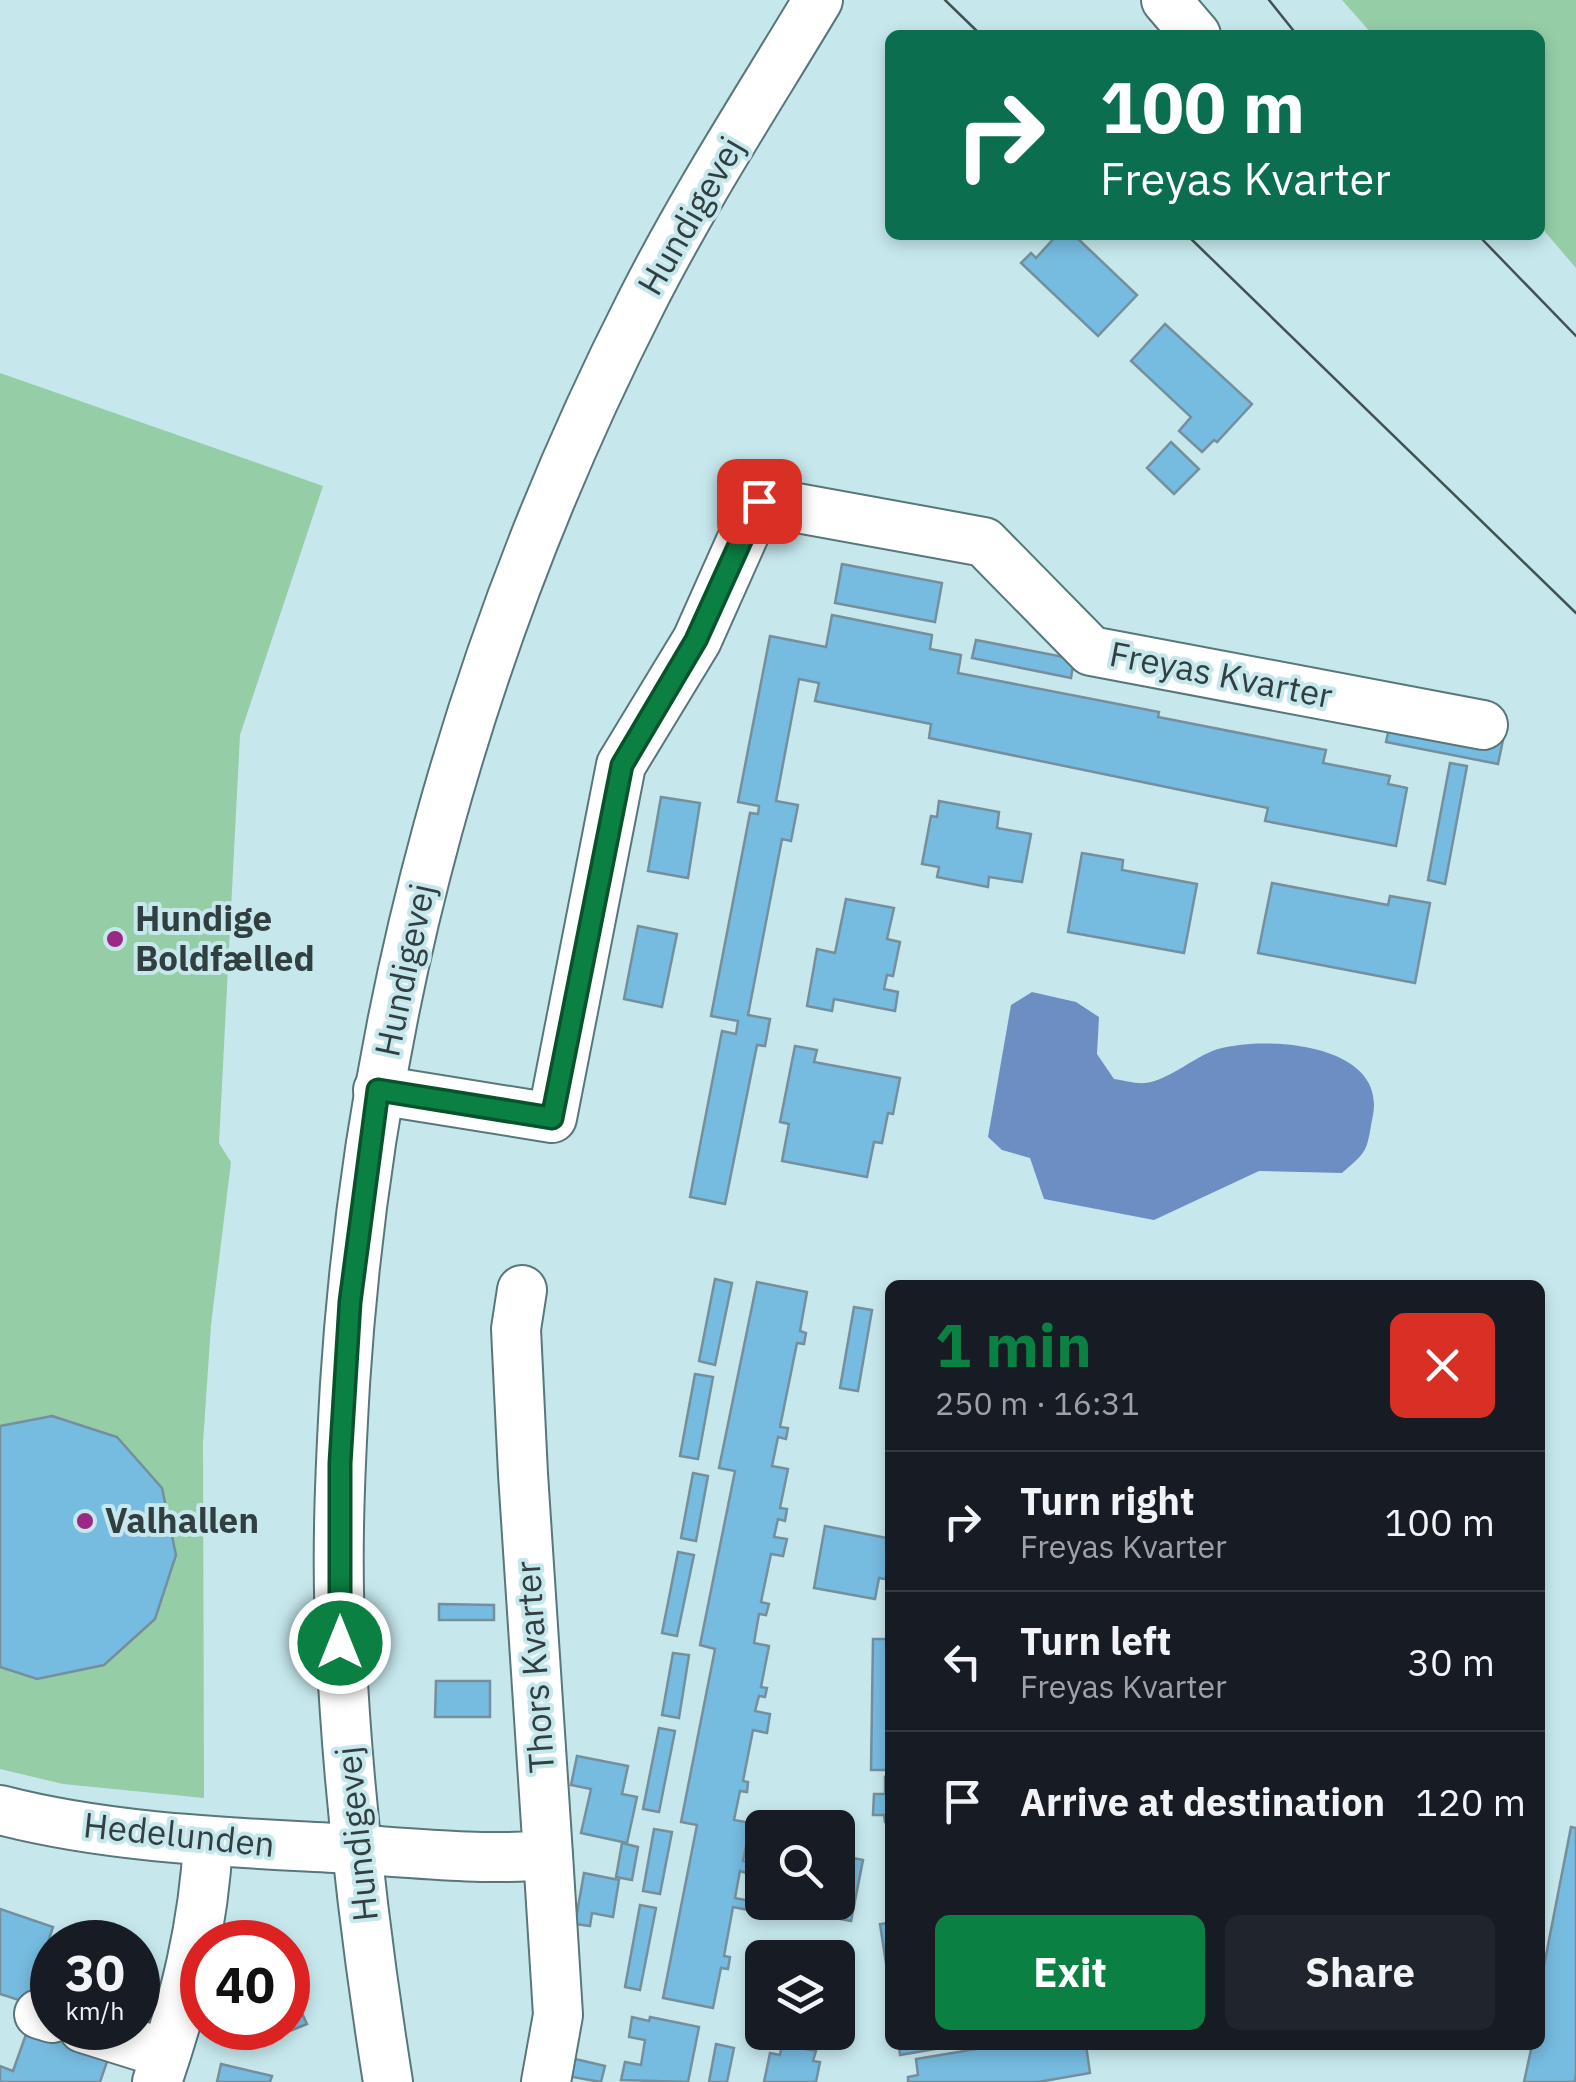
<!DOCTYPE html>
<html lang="en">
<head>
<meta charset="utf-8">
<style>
	body { margin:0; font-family:"IBM Plex Sans",sans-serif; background:#20242c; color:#f1f3f6; height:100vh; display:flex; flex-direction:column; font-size:38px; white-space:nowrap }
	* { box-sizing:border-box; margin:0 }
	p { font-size:32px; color:#9ea1a6 }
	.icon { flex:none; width:55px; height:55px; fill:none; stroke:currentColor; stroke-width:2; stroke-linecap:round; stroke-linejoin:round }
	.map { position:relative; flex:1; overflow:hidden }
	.panel { position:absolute; left:885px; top:1280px; width:660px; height:770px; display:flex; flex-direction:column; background:#171b24; border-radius:15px; box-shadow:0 5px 15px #0003 }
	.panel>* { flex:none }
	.top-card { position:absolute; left:885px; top:30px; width:660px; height:210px; border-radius:15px; box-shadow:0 5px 15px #0003; background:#0b6e4f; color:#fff; overflow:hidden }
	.buttons { position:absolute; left:745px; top:1810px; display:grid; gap:20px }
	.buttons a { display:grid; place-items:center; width:110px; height:110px; border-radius:15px; background:#171b24; box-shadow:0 5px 15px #0003; font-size:50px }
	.speed { position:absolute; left:30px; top:1920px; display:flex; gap:20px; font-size:50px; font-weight:700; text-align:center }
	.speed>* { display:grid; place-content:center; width:130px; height:130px; border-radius:50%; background:#171b24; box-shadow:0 5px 15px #0003; line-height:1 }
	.speed small { font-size:25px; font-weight:400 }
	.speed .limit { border:15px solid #d22; background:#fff; color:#111 }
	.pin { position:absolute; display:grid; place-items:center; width:85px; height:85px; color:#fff; margin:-42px; border-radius:20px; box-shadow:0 5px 15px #0006 }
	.me { position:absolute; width:110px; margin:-55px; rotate:0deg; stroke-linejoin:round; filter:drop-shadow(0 0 8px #0008) }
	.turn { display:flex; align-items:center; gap:35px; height:210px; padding:0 50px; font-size:45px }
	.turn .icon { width:130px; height:130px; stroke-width:2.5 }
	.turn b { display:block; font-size:70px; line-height:85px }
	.round { display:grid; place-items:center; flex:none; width:105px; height:105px; border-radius:15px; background:#20242c }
	.summary { display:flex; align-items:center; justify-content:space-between; height:170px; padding:0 50px }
	h1 { font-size:60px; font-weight:700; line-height:75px; color:#0b8043 }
	.action { display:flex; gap:20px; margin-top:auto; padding:20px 50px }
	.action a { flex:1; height:115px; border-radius:15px; background:#0b8043; color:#fff; font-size:40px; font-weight:700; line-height:115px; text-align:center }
	.action a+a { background:#20242c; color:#f1f3f6 }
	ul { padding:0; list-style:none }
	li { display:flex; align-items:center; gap:30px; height:140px; padding:0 50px; border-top:2px solid #363941 }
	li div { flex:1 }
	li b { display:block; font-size:38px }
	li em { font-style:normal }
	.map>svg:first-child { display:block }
	.green { fill:#95cda7 }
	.water { fill:#6c8ec3 }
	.building { fill:#76bbe0; stroke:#758f9d; stroke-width:2.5 }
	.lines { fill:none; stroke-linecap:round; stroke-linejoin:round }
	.minor-casing { stroke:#58777b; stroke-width:52 }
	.minor { stroke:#fff; stroke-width:48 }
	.tram { stroke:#425153; stroke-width:2.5 }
	.route-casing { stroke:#07532c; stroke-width:25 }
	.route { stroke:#0b8043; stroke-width:18 }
	.poi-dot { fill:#9a2884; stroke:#c6e8ed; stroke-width:4 }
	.labels { text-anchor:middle; stroke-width:8; stroke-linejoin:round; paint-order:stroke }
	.street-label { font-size:35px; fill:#323f41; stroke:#c6e8ed }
	.poi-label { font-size:35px; font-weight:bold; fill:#323f41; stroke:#c6e8ed; text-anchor:start }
</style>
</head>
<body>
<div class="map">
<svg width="1576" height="2082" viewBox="0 0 1576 2082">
	<rect width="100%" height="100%" fill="#c6e8ed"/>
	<!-- green -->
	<g class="green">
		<path d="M 1342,0 L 1576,0 L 1576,268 L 1540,226 L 1540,35 L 1373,35 Z"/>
		<path d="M 0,373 L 323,486 L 240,735 L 219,1143 L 231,1162 L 211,1325 L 203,1443 L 204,1798 L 63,1784 L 0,1769 Z"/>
	</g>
	<!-- water -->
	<path class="water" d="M 1032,992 L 1076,1002 L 1099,1017 L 1097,1054 L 1114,1079 C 1123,1080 1135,1084 1145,1083 C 1171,1080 1196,1054 1222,1048 C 1269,1036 1386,1044 1373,1115 C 1366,1151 1370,1149 1342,1173 L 1259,1171 L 1154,1220 L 1044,1199 L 1030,1158 L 1002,1150 L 988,1137 L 1011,1005 Z"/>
	<!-- building -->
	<g class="building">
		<path d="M 1057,235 L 1074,235 L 1137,295 L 1098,336 L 1021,263 L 1031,253 L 1036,258 Z"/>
		<path d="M 1165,324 L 1252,404 L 1217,442 L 1214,440 L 1202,452 L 1179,431 L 1191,417 L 1131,361 Z"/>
		<path d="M 1171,442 L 1199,469 L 1174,494 L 1147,468 Z"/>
		<path d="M 842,564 L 942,583 L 935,622 L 835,603 Z"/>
		<path d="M 832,615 L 932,635 L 930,649 L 961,655 L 958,673 L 1159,712 L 1158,717 L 1326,750 L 1323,763 L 1390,776 L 1388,784 L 1407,788 L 1396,846 L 1265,821 L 1268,808 L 929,738 L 931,724 L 815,701 L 819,683 L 799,679 L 776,801 L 798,805 L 791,841 L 782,839 L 748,1015 L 770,1019 L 765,1046 L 757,1045 L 725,1204 L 690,1197 L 722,1031 L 736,1034 L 738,1021 L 711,1016 L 750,813 L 758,814 L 759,806 L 738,802 L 770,636 L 826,647 Z"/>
		<path d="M 976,640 L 1074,659 L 1071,678 L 972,658 Z"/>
		<path d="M 1391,719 L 1503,740 L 1498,764 L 1386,742 Z"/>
		<path d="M 1450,763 L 1467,766 L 1445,884 L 1428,880 Z"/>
		<path d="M 661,797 L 700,803 L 688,878 L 648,871 Z"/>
		<path d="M 939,801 L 999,812 L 997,828 L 1031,834 L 1022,882 L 989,877 L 988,887 L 937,877 L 939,867 L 922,864 L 931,816 L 937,817 Z"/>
		<path d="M 1082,853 L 1123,860 L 1122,870 L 1197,884 L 1184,953 L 1068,932 Z"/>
		<path d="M 1272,883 L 1388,905 L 1390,896 L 1430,903 L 1415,983 L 1258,953 Z"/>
		<path d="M 846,899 L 894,908 L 887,939 L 900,942 L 893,976 L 887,975 L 884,989 L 898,992 L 895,1011 L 834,999 L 832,1011 L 807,1006 L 817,949 L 835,953 Z"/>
		<path d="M 638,926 L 677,934 L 662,1007 L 624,999 Z"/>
		<path d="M 795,1046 L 817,1050 L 814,1062 L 900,1078 L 893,1114 L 888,1113 L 882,1143 L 874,1142 L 867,1177 L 782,1161 L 789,1124 L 780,1122 Z"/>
		<path d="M 715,1279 L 732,1283 L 715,1365 L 699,1361 Z"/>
		<path d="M 757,1282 L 807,1292 L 800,1331 L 806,1333 L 804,1344 L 797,1343 L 780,1427 L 788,1428 L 786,1439 L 778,1437 L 772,1466 L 788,1469 L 780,1508 L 787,1509 L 785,1521 L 778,1519 L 774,1537 L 787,1539 L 783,1556 L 771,1554 L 761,1602 L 769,1604 L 766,1615 L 759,1614 L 754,1643 L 769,1646 L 761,1687 L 767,1688 L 765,1697 L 759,1696 L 755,1711 L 770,1714 L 767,1733 L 753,1730 L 743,1781 L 748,1782 L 747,1792 L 740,1791 L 734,1820 L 751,1823 L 743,1861 L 748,1862 L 746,1873 L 740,1871 L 735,1898 L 750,1901 L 748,1910 L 733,1907 L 724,1956 L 730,1957 L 728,1969 L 721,1968 L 713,2008 L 663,1998 L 697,1825 L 681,1822 L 715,1649 L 700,1645 L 735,1471 L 719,1468 Z"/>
		<path d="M 854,1307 L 872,1310 L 858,1391 L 840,1388 Z"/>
		<path d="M 695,1374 L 713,1377 L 698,1459 L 680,1456 Z"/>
		<path d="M 52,1416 L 117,1437 L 162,1488 L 176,1555 L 155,1619 L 104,1665 L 37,1679 L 0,1667 L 0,1426 Z"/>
		<path d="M 693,1473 L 708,1476 L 696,1541 L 681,1538 Z"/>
		<path d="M 825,1526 L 887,1538 L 886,1543 L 890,1544 L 890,1580 L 879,1578 L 875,1599 L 814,1588 Z"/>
		<path d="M 678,1552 L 694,1555 L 677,1636 L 662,1633 Z"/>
		<path d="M 439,1604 L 494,1605 L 494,1620 L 439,1620 Z"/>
		<path d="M 873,1639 L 890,1639 L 890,1770 L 871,1770 Z"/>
		<path d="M 673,1653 L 689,1655 L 679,1718 L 662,1715 Z"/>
		<path d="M 436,1681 L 490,1681 L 490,1717 L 435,1717 Z"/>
		<path d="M 659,1728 L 675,1731 L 659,1812 L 643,1809 Z"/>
		<path d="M 577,1756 L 628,1766 L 622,1794 L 637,1797 L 627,1843 L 581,1833 L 591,1789 L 571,1785 Z"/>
		<path d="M 885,1777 L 890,1777 L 890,1822 L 885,1822 L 884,1815 L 873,1815 L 874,1794 L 885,1794 Z"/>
		<path d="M 1571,1827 L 1576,1828 L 1576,2074 L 1575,2082 L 1524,2082 L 1532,2045 L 1540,2045 L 1540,1986 Z"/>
		<path d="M 654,1829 L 672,1832 L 660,1894 L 643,1891 Z"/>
		<path d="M 622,1843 L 638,1847 L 632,1880 L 616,1877 Z"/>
		<path d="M 838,1855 L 863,1860 L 851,1921 L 790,1909 L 791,1902 L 838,1902 Z"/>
		<path d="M 584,1873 L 619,1880 L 613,1917 L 592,1913 L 590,1926 L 575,1924 Z"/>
		<path d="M 640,1905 L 656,1908 L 640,1990 L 625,1987 Z"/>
		<path d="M 0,1909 L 53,1927 L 28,2003 L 0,1994 Z"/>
		<path d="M 890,1923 L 890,1989 L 880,1924 Z"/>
		<path d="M 300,2009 L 307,2024 L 287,2032 L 288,2014 Z"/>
		<path d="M 632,2017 L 649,2021 L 650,2017 L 699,2027 L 688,2082 L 621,2080 L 625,2062 L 641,2065 L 645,2040 L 629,2037 Z"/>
		<path d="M 30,2023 L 111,2050 L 100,2082 L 0,2082 L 0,2066 L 13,2071 Z"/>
		<path d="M 716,2044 L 734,2048 L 727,2082 L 709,2082 Z"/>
		<path d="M 782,2044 L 816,2051 L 813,2061 L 820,2062 L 816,2082 L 764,2082 L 770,2053 L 780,2055 Z"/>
		<path d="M 899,2045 L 941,2045 L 941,2048 L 900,2055 Z"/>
		<path d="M 1000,2045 L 1086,2045 L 1090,2073 L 1038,2082 L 908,2082 L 908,2077 L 918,2075 L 916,2059 Z"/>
		<path d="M 571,2058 L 605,2066 L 601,2082 L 567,2076 Z"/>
		<path d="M 221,2064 L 272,2076 L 270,2082 L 217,2082 Z"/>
	</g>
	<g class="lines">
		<!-- minor casing -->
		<g class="minor-casing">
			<g id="minor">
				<path d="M 1166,0 L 1196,35"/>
				<path d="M 378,1090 L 552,1118 L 621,765 L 697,640 L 759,501 L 984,542 L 1091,651 L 1483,725"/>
				<path d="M 0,1810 C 108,1838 223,1842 334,1848 C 403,1852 479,1861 548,1855 L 523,1474 L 516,1329 L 522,1290"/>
				<path d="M 39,2014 L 52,2018"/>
				<path d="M 83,2028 L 166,2054"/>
				<path d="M 157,2082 C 184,2003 204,1925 208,1841"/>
				<path d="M 388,2082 C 365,1938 348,1792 341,1646 C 336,1559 340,1471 345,1384 C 369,1008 470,639 641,303 C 694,198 758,100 818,0"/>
				<path d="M 546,2082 L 558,2015 L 548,1855"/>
			</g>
		</g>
		<!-- minor -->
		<use href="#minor" class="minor"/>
		<!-- tram -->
		<g class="tram">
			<path d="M 945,0 L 981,35"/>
			<path d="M 1269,0 L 1297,35"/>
			<path d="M 1187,235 L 1576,613"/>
			<path d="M 1478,235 L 1576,336"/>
		</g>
	</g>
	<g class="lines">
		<!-- route casing -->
		<g class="route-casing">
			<path id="route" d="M 340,1643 L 340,1463 L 350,1302 L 378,1090 L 552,1118 L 622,765 L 696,640 L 759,501"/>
		</g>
		<!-- route -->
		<use href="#route" class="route"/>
	</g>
	<!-- markers -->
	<g class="poi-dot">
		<circle cx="115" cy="939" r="10"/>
		<circle cx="85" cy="1521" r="10"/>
	</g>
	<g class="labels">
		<!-- street labels -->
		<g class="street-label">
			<text transform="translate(691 216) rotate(-60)" y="12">Hundigevej</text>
			<text transform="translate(1221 675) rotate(11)" y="12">Freyas Kvarter</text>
			<text transform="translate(405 970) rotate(-78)" y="12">Hundigevej</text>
			<text transform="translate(535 1667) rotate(-94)" y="12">Thors Kvarter</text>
			<text transform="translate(357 1834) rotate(-96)" y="12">Hundigevej</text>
			<text transform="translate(179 1835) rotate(6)" y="12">Hedelunden</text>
		</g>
		<!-- poi labels -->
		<g class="poi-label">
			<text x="135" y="931">Hundige<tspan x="135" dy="40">Boldfælled</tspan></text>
			<text x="105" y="1533">Valhallen</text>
		</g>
	</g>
</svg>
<div class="buttons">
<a><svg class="icon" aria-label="search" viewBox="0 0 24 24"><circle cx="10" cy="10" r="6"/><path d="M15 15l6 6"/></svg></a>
<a><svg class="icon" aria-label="layers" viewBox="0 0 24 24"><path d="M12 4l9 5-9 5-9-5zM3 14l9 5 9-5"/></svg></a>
</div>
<div class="speed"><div>30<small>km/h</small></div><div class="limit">40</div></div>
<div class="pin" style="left:759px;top:501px;background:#d93025"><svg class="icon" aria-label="arrive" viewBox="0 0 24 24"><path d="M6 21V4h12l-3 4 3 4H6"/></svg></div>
<svg class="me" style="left:340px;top:1643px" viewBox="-20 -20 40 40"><circle r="17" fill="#0b8043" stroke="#fff" stroke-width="3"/><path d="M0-11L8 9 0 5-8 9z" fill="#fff"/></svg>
<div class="top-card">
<div class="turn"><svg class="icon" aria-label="right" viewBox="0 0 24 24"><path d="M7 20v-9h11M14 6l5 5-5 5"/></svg><div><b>100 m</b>Freyas Kvarter</div></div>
</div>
<section class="panel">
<div class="summary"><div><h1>1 min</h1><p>250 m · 16:31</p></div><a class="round" style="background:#d93025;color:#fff"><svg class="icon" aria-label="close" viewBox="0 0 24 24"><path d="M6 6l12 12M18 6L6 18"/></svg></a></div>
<ul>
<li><svg class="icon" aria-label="right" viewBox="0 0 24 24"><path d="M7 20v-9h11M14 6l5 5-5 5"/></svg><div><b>Turn right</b><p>Freyas Kvarter</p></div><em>100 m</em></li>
<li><svg class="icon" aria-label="left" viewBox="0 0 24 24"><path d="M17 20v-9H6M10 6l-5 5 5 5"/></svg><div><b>Turn left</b><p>Freyas Kvarter</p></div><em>30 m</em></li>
<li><svg class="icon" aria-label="arrive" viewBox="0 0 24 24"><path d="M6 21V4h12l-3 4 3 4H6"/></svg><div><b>Arrive at destination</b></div><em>120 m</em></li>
</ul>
<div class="action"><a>Exit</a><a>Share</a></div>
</section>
</div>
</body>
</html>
